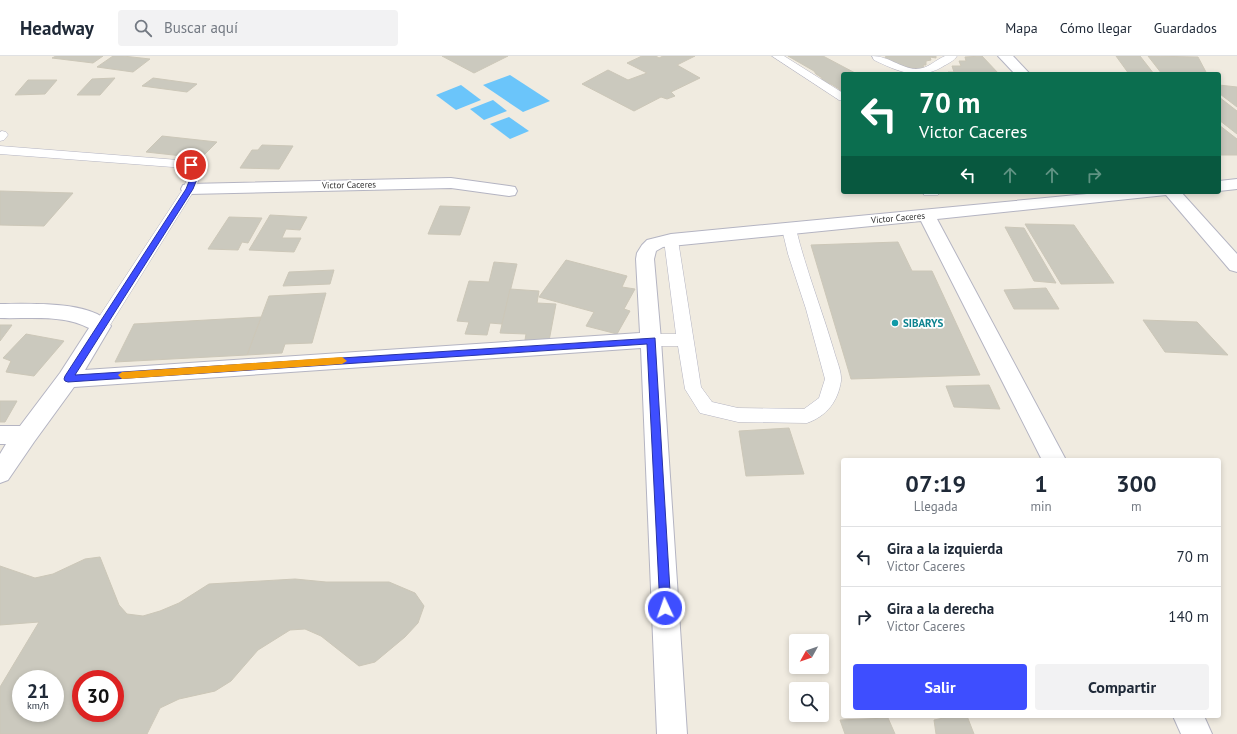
<!DOCTYPE html>
<html lang="es">
<head>
<meta charset="utf-8">
<style>
	body { margin:0; font-family:"PT Sans",sans-serif; background:#f2f2f3; color:#1f2937; height:100vh; display:flex; flex-direction:column; font-size:15px; white-space:nowrap }
	* { box-sizing:border-box; margin:0 }
	p { font-size:13px; color:#747a83 }
	.icon { flex:none; width:22px; height:22px; fill:none; stroke:currentColor; stroke-width:2; stroke-linecap:round; stroke-linejoin:round }
	.map { position:relative; flex:1; overflow:hidden }
	.sheet { position:absolute; left:841px; top:402px; width:380px; height:260px; display:flex; flex-direction:column; background:#fff; border-radius:4px; box-shadow:0 2px 6px #0003 }
	.sheet>* { flex:none }
	.guide { position:absolute; left:841px; top:16px; width:380px; height:122px; border-radius:4px; box-shadow:0 2px 6px #0003; background:#0b6e4f; color:#fff; overflow:hidden }
	.needle { width:26px; rotate:230deg }
	.tools { position:absolute; left:789px; top:578px; display:grid; gap:8px }
	.tools a { display:grid; place-items:center; width:40px; height:40px; border-radius:4px; background:#fff; box-shadow:0 2px 6px #0003; font-size:20px }
	.speed { position:absolute; left:12px; top:614px; display:flex; gap:8px; font-size:20px; font-weight:700; text-align:center }
	.speed>* { display:grid; place-content:center; width:52px; height:52px; border-radius:50%; background:#fff; box-shadow:0 2px 6px #0003; line-height:1 }
	.speed small { font-size:10px; font-weight:400 }
	.speed .limit { border:6px solid #d22; background:#fff; color:#111 }
	.pin { position:absolute; display:grid; place-items:center; width:34px; height:34px; color:#fff; margin:-17px; border:2px solid #fff; border-radius:50%; box-shadow:0 1px 4px #0007 }
	.me { position:absolute; width:44px; margin:-22px; rotate:357deg; stroke-linejoin:round; filter:drop-shadow(0 0 3px #0008) }
	.turn { display:flex; align-items:center; gap:14px; height:84px; padding:0 12px; font-size:18px }
	.turn .icon { width:52px; height:52px; stroke-width:2.5 }
	.turn b { display:block; font-size:28px; line-height:34px }
	.lanes { display:flex; align-items:center; height:38px; padding:0 12px; background:#0003; justify-content:center; gap:20px; direction:ltr }
	.lanes .off { opacity:.35 }
	.eta { display:flex; justify-content:space-evenly; align-items:center; height:68px; text-align:center }
	.eta b { font-size:24px; font-weight:800; line-height:28px }
	.primary-button { display:flex; gap:8px; margin-top:auto; padding:8px 12px }
	.primary-button a { flex:1; height:46px; border-radius:4px; background:#3e4eff; color:#fff; font-size:16px; font-weight:800; line-height:46px; text-align:center }
	.primary-button a+a { background:#f2f2f3; color:#1f2937 }
	ul { padding:0; list-style:none }
	li { display:flex; align-items:center; gap:12px; height:60px; padding:0 12px; border-top:1px solid #e0e1e3 }
	li div { flex:1 }
	li b { display:block; font-size:15px }
	li em { font-style:normal }
	header { display:flex; align-items:center; gap:24px; box-sizing:border-box; height:56px; padding:0 20px; background:#fff; border-bottom:1px solid #e0e1e3 }
	header strong { font-size:19px }
	nav { display:flex; gap:22px; margin-inline-start:auto; font-size:14px }
	.search { width:280px; height:36px; background:#f2f2f3; display:flex; align-items:center; gap:10px; box-sizing:border-box; padding:0 14px; border-radius:4px; color:#747a83; font-size:15px }
	.map>svg:first-child { display:block }
	.water { fill:#6bc5fa }
	.building { fill:#cbc9be; stroke:#ccc7b8; fill-rule:evenodd }
	.lines { fill:none; stroke-linecap:round; stroke-linejoin:round }
	.lane-casing { stroke:#b4b4c2; stroke-width:1 }
	.street-casing { stroke:#b4b4c2; stroke-width:2 }
	.lane { fill:#fff; fill-rule:evenodd }
	.street { fill:#fff; fill-rule:evenodd }
	.route { fill:#3e4eff; stroke:#2833a6 }
	.slow { fill:#f59e0b }
	.culture-dot { fill:#0f9aa8; stroke:#fff; stroke-width:1.5 }
	.labels { text-anchor:middle; stroke-width:3.5; stroke-linejoin:round; paint-order:stroke }
	.far-street-label { font-size:9px; fill:#2e2e2e; stroke:#fff }
	.culture-label { font-size:11px; font-weight:bold; fill:#0d838f; stroke:#fff; text-anchor:start }
</style>
</head>
<body>
<header>
<strong>Headway</strong>
<div class="search"><svg class="icon" aria-label="search" viewBox="0 0 24 24"><circle cx="10" cy="10" r="6"/><path d="M15 15l6 6"/></svg>Buscar aquí</div>
<nav><a>Mapa</a><a>Cómo llegar</a><a>Guardados</a></nav>
</header>
<div class="map">
<svg width="1237" height="678" viewBox="0 0 1237 678">
	<rect width="100%" height="100%" fill="#f0ebe0"/>
	<!-- water -->
	<g class="water">
		<path d="M 510,19 L 550,45 L 523,56 L 483,29 Z"/>
		<path d="M 461,29 L 481,44 L 456,54 L 436,39 Z"/>
		<path d="M 493,44 L 507,55 L 484,64 L 470,53 Z"/>
		<path d="M 509,61 L 529,75 L 510,83 L 490,68 Z"/>
	</g>
	<!-- building -->
	<g class="building">
		<path d="M 56,0 L 103,0 L 93,7 L 52,2 Z"/>
		<path d="M 113,0 L 123,0 L 150,3 L 133,16 L 97,11 Z"/>
		<path d="M 442,0 L 508,0 L 474,17 Z"/>
		<path d="M 642,0 L 656,0 L 659,2 L 663,0 L 695,0 L 677,9 L 700,22 L 671,36 L 675,40 L 667,43 L 661,41 L 634,55 L 582,28 L 608,14 L 628,24 L 647,17 L 627,7 Z"/>
		<path d="M 788,0 L 823,0 L 857,18 L 843,18 L 842,39 L 839,33 L 831,28 L 820,27 L 822,22 L 816,18 L 814,15 Z"/>
		<path d="M 886,0 L 936,0 L 936,2 L 930,1 L 931,4 L 926,5 L 926,9 L 923,9 L 925,14 L 901,10 L 885,2 Z"/>
		<path d="M 982,0 L 999,18 L 949,18 L 948,16 L 954,16 L 952,10 L 961,10 L 959,5 L 966,5 L 965,1 Z"/>
		<path d="M 1116,0 L 1140,0 L 1154,18 L 1129,18 Z"/>
		<path d="M 1148,0 L 1198,1 L 1207,18 L 1162,18 Z"/>
		<path d="M 115,22 L 100,39 L 77,39 L 92,23 Z"/>
		<path d="M 153,22 L 197,28 L 187,36 L 142,30 Z"/>
		<path d="M 28,24 L 57,24 L 45,38 L 15,39 Z"/>
		<path d="M 1219,29 L 1237,31 L 1237,51 L 1220,38 Z"/>
		<path d="M 1219,41 L 1237,55 L 1237,78 L 1219,64 Z"/>
		<path d="M 1219,69 L 1237,83 L 1237,99 L 1219,99 Z"/>
		<path d="M 162,80 L 217,86 L 201,102 L 146,96 Z"/>
		<path d="M 262,89 L 293,90 L 279,113 L 240,112 L 252,94 L 258,94 Z"/>
		<path d="M 0,135 L 73,137 L 44,170 L 0,169 Z"/>
		<path d="M 440,150 L 470,151 L 460,179 L 428,178 Z"/>
		<path d="M 270,159 L 307,161 L 300,174 L 286,173 L 282,182 L 301,182 L 294,196 L 249,194 Z"/>
		<path d="M 229,161 L 262,162 L 248,187 L 242,186 L 238,194 L 208,193 Z"/>
		<path d="M 1025,168 L 1074,169 L 1114,227 L 1061,228 Z"/>
		<path d="M 1005,171 L 1024,172 L 1056,227 L 1034,225 Z"/>
		<path d="M 898,186 L 912,215 L 932,215 L 980,319 L 851,323 L 811,189 Z"/>
		<path d="M 566,204 L 627,220 L 622,231 L 635,233 L 624,253 L 630,255 L 617,278 L 586,270 L 594,256 L 539,241 Z"/>
		<path d="M 494,206 L 517,208 L 502,268 L 490,267 L 487,279 L 465,278 L 469,266 L 457,265 L 469,225 L 489,226 Z"/>
		<path d="M 334,214 L 330,228 L 283,230 L 289,216 Z"/>
		<path d="M 1046,232 L 1059,253 L 1014,253 L 1004,234 Z"/>
		<path d="M 510,233 L 539,235 L 537,247 L 556,248 L 549,285 L 525,284 L 526,278 L 500,277 Z"/>
		<path d="M 326,237 L 312,287 L 285,288 L 282,297 L 247,299 L 269,240 Z"/>
		<path d="M 261,261 L 247,299 L 115,306 L 134,268 Z"/>
		<path d="M 1143,264 L 1197,266 L 1228,299 L 1165,296 Z"/>
		<path d="M 0,269 L 12,269 L 0,285 Z"/>
		<path d="M 26,278 L 64,285 L 34,320 L 6,316 L 11,305 L 3,302 Z"/>
		<path d="M 989,329 L 1000,353 L 954,351 L 946,330 Z"/>
		<path d="M 0,345 L 17,345 L 5,366 L 0,366 Z"/>
		<path d="M 789,372 L 804,418 L 746,420 L 739,375 Z"/>
		<path d="M 100,501 L 119,549 L 127,558 L 143,560 L 160,555 L 179,547 L 209,528 L 295,523 L 326,526 L 389,526 L 415,537 L 424,550 L 418,567 L 405,581 L 375,606 L 359,610 L 321,580 L 305,573 L 290,574 L 258,594 L 231,625 L 215,635 L 179,643 L 160,652 L 147,678 L 0,678 L 0,631 L 39,566 L 0,569 L 0,510 L 35,522 L 53,518 L 85,503 ZM 21,623 L 55,623 L 55,657 L 21,657 ZM 81,623 L 115,623 L 115,657 L 81,657 Z"/>
		<path d="M 953,660 L 967,660 L 974,678 L 936,678 L 934,664 Z"/>
		<path d="M 888,662 L 895,678 L 845,678 L 840,664 Z"/>
	</g>
	<g class="lines">
		<!-- lane casing -->
		<g class="lane-casing">
			<g id="lane">
				<path d="M 772,0 L 784,0 L 843,37 L 843,45 L 839,44 Z"/>
				<path d="M 872,0 C 889,0 900,12 916,13 C 928,13 935,4 945,0 C 948,0 953,0 957,0 C 954,5 947,8 942,11 C 918,25 897,15 874,4 Z"/>
				<path d="M 2,75 L 6,76 L 8,79 L 4,84 L 0,85 L 0,76 Z"/>
				<path d="M 0,90 L 191,105 L 195,106 L 201,118 L 195,133 L 107,274 L 101,276 L 95,274 L 93,270 L 183,133 L 189,118 L 186,112 L 0,98 Z"/>
				<path d="M 923,136 L 939,136 L 938,139 L 924,139 Z"/>
				<path d="M 789,169 L 794,170 L 796,173 C 806,214 822,254 834,295 C 836,303 842,316 841,325 C 838,345 827,360 807,367 L 738,366 L 700,357 L 685,333 L 678,290 L 651,290 L 645,288 L 643,284 L 645,280 L 651,278 L 676,278 L 664,184 L 666,181 L 671,180 L 676,181 L 678,184 L 701,331 L 712,346 L 738,352 L 804,353 L 819,342 L 825,323 L 806,253 L 788,198 L 782,173 L 784,170 Z"/>
			</g>
		</g>
		<!-- street casing -->
		<g class="street-casing">
			<g id="street">
				<path d="M 998,0 L 1013,0 L 1030,18 L 1015,18 Z"/>
				<path d="M 451,122 L 509,130 L 515,131 L 517,135 L 515,139 L 509,140 L 451,132 L 189,138 L 183,137 L 181,133 L 183,129 L 189,128 Z"/>
				<path d="M 1237,123 L 1237,133 L 1219,135 L 1219,125 Z"/>
				<path d="M 1108,136 L 1181,136 L 1237,198 L 1237,216 L 1230,214 L 1166,139 L 937,163 L 1066,404 L 1042,404 L 921,165 L 671,190 L 663,191 L 656,195 L 654,203 L 661,284 L 687,678 L 657,678 L 641,292 L 74,331 L 34,386 L 8,424 L 0,427 L 0,398 L 6,388 L 0,388 L 0,370 L 20,370 L 60,317 L 89,272 C 63,258 29,263 0,262 L 0,248 C 27,248 96,244 111,270 L 85,314 L 640,277 L 636,203 L 637,197 L 642,189 L 647,184 L 671,178 Z"/>
				<path d="M 1173,660 L 1204,660 L 1212,678 L 1181,678 Z"/>
			</g>
		</g>
		<!-- lane -->
		<use href="#lane" class="lane"/>
		<!-- street -->
		<use href="#street" class="street"/>
	</g>
	<!-- route -->
	<path class="route" d="M 188,108 L 193,108 L 199,118 L 193,133 L 75,319 L 655,282 L 671,552 L 669,556 L 665,558 L 661,556 L 660,552 L 647,288 L 68,326 L 65,325 L 64,323 L 65,320 L 186,133 L 192,118 L 187,109 Z"/>
	<!-- slow -->
	<path class="slow" d="M 342,301 L 347,305 L 342,308 L 122,323 L 118,319 L 122,316 Z"/>
	<!-- markers -->
	<circle class="culture-dot" cx="895" cy="267" r="4"/>
	<g class="labels">
		<!-- far-street labels -->
		<g class="far-street-label">
			<text transform="translate(349 129) rotate(-1)" y="3">Victor Caceres</text>
			<text transform="translate(898 162) rotate(-5)" y="3">Victor Caceres</text>
		</g>
		<!-- culture labels -->
		<g class="culture-label">
			<text x="903" y="271">SIBARYS</text>
		</g>
	</g>
</svg>
<div class="tools">
<a><svg class="needle" viewBox="-14 -14 28 28"><path d="M0-13l5 13h-10z" fill="#e53935"/><path d="M0 13l5-13h-10z" fill="#747a83"/></svg></a>
<a><svg class="icon" aria-label="search" viewBox="0 0 24 24"><circle cx="10" cy="10" r="6"/><path d="M15 15l6 6"/></svg></a>
</div>
<div class="speed"><div>21<small>km/h</small></div><div class="limit">30</div></div>
<div class="pin" style="left:191px;top:109px;background:#d93025"><svg class="icon" aria-label="arrive" viewBox="0 0 24 24"><path d="M6 21V4h12l-3 4 3 4H6"/></svg></div>
<svg class="me" style="left:665px;top:552px" viewBox="-20 -20 40 40"><circle r="17" fill="#3e4eff" stroke="#fff" stroke-width="3"/><path d="M0-11L8 9 0 5-8 9z" fill="#fff"/></svg>
<div class="guide">
<div class="turn"><svg class="icon" aria-label="left" viewBox="0 0 24 24"><path d="M17 20v-9H6M10 6l-5 5 5 5"/></svg><div><b>70 m</b>Victor Caceres</div></div>
<div class="lanes"><svg class="icon" aria-label="left" viewBox="0 0 24 24"><path d="M17 20v-9H6M10 6l-5 5 5 5"/></svg><svg class="icon off" aria-label="ahead" viewBox="0 0 24 24"><path d="M12 20V5M6 11l6-6 6 6"/></svg><svg class="icon off" aria-label="ahead" viewBox="0 0 24 24"><path d="M12 20V5M6 11l6-6 6 6"/></svg><svg class="icon off" aria-label="right" viewBox="0 0 24 24"><path d="M7 20v-9h11M14 6l5 5-5 5"/></svg></div>
</div>
<section class="sheet">
<div class="eta">
<div><b>07:19</b><p>Llegada</p></div>
<div><b>1</b><p>min</p></div>
<div><b>300</b><p>m</p></div>
</div>
<ul>
<li><svg class="icon" aria-label="left" viewBox="0 0 24 24"><path d="M17 20v-9H6M10 6l-5 5 5 5"/></svg><div><b>Gira a la izquierda</b><p>Victor Caceres</p></div><em>70 m</em></li>
<li><svg class="icon" aria-label="right" viewBox="0 0 24 24"><path d="M7 20v-9h11M14 6l5 5-5 5"/></svg><div><b>Gira a la derecha</b><p>Victor Caceres</p></div><em>140 m</em></li>
</ul>
<div class="primary-button"><a>Salir</a><a>Compartir</a></div>
</section>
</div>
</body>
</html>
